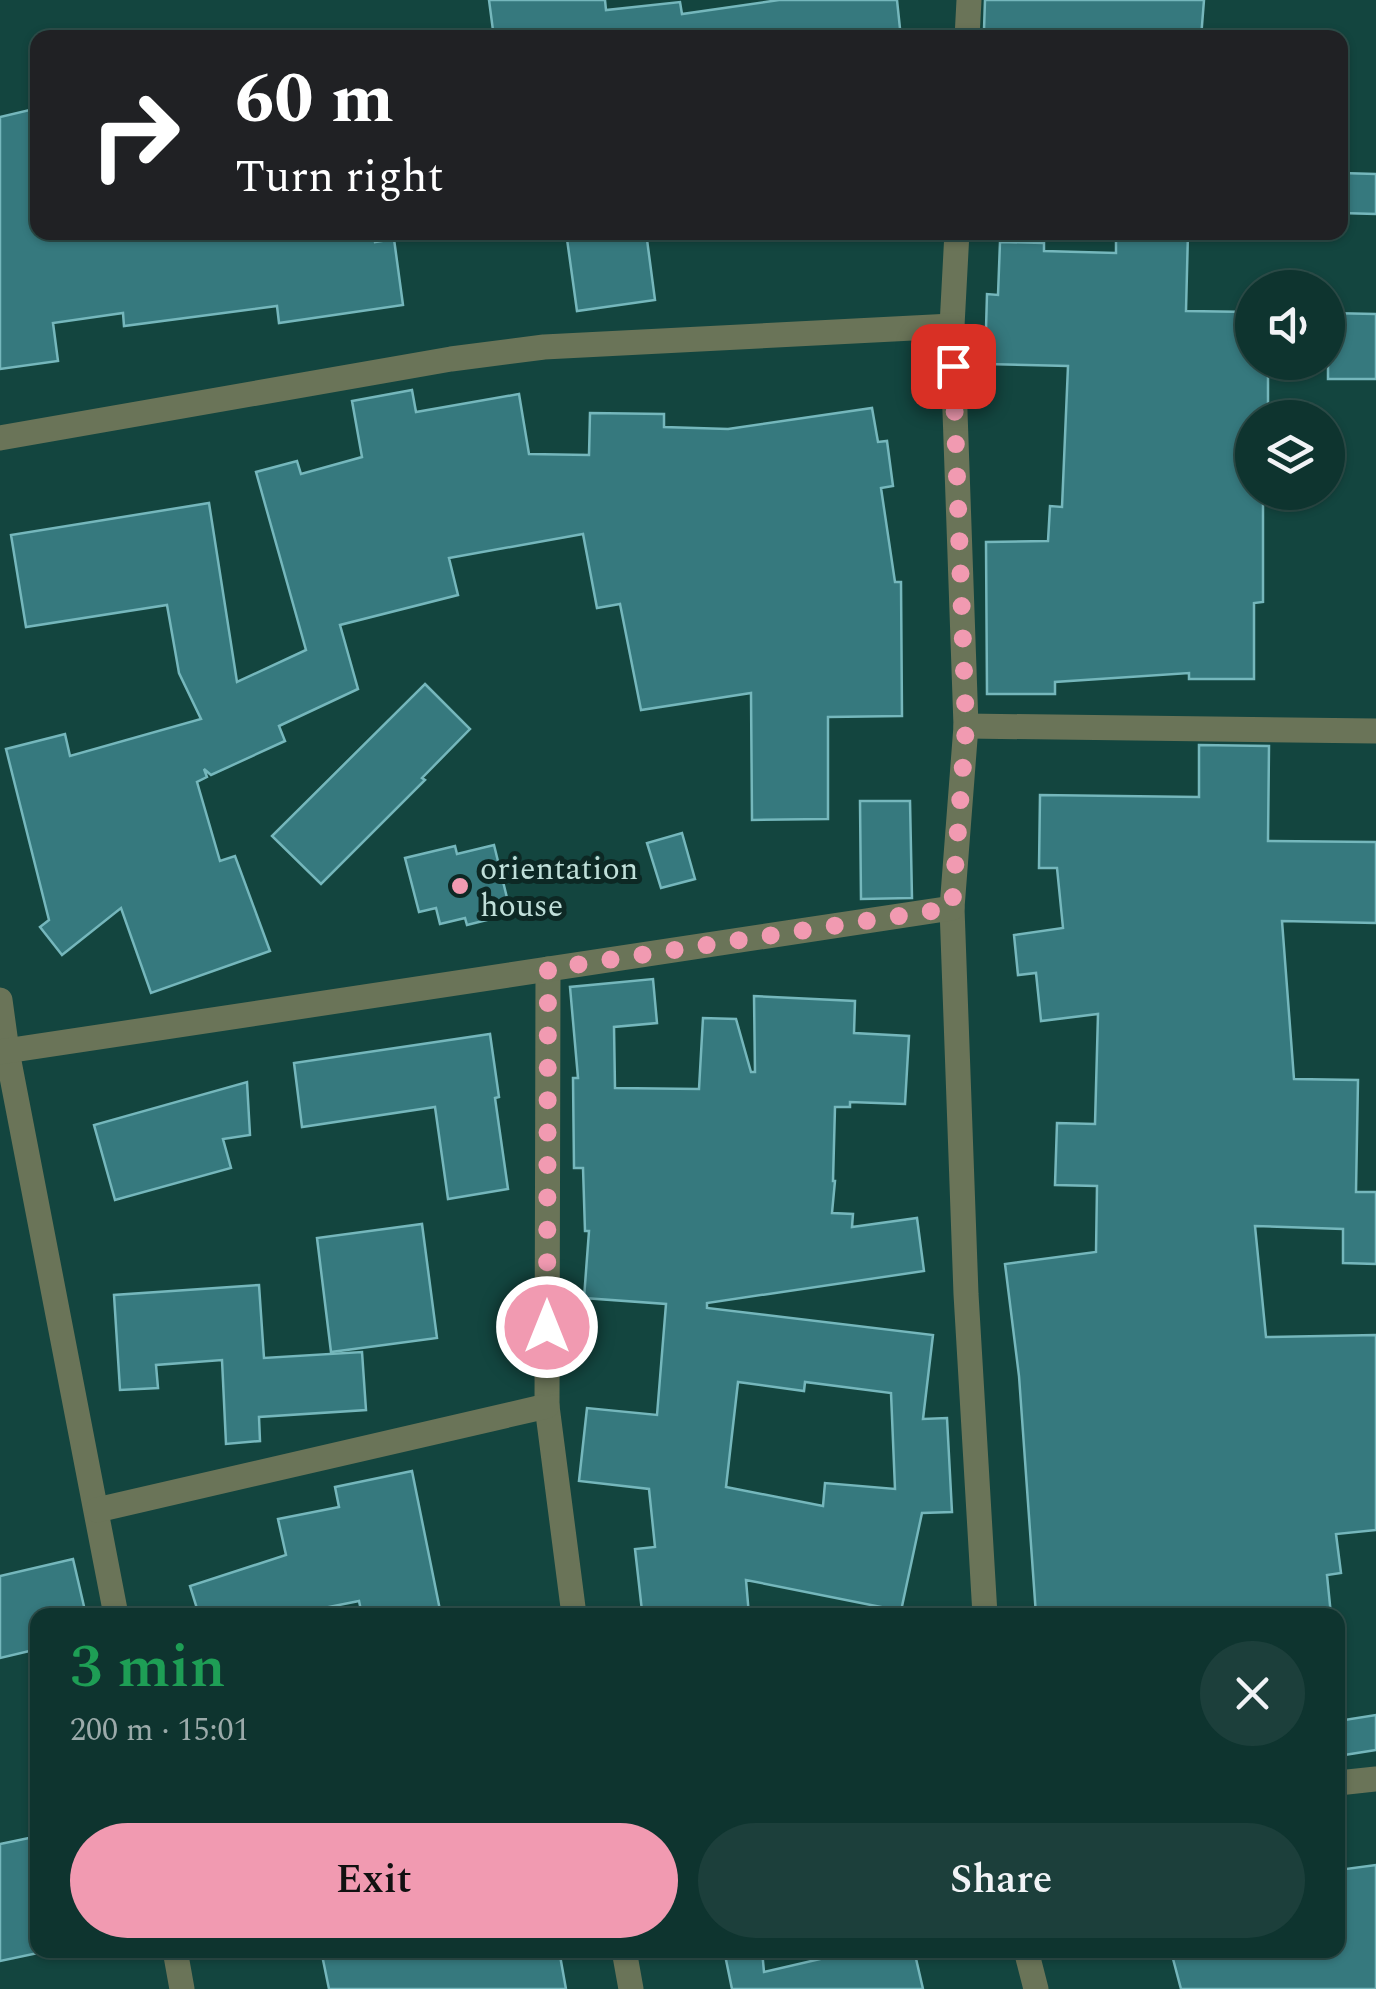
<!DOCTYPE html>
<html lang="en">
<head>
<meta charset="utf-8">
<style>
	body { margin:0; font-family:Spectral,serif; background:#1c3f3b; color:#f1f3f6; height:100vh; display:flex; flex-direction:column; font-size:38px; white-space:nowrap }
	* { box-sizing:border-box; margin:0 }
	p { font-size:32px; color:#9baaaa }
	.icon { flex:none; width:55px; height:55px; fill:none; stroke:currentColor; stroke-width:2; stroke-linecap:round; stroke-linejoin:round }
	.map { position:relative; flex:1; overflow:hidden }
	.sheet { position:absolute; left:30px; top:1608px; width:1315px; height:350px; display:flex; flex-direction:column; background:#0e342f; border-radius:20px; box-shadow:0 2px 8px #0004,0 0 0 2px #2e4f4b }
	.sheet>* { flex:none }
	.top-card { position:absolute; left:30px; top:30px; width:1318px; height:210px; border-radius:20px; box-shadow:0 2px 8px #0004,0 0 0 2px #2e4f4b; background:#202124; color:#fff; overflow:hidden }
	.buttons { position:absolute; left:1235px; top:270px; display:grid; gap:20px }
	.buttons a { display:grid; place-items:center; width:110px; height:110px; border-radius:50%; background:#0e342f; box-shadow:0 2px 8px #0004,0 0 0 2px #2e4f4b; font-size:50px }
	.pin { position:absolute; display:grid; place-items:center; width:85px; height:85px; color:#fff; margin:-42px; border-radius:20px; box-shadow:0 5px 15px #0006 }
	.me { position:absolute; width:110px; margin:-55px; rotate:0deg; stroke-linejoin:round; filter:drop-shadow(0 0 8px #0008) }
	.turn { display:flex; align-items:center; gap:35px; height:210px; padding:0 40px; font-size:45px }
	.turn .icon { width:130px; height:130px; stroke-width:2.5 }
	.turn b { display:block; font-size:70px; line-height:85px }
	.round { display:grid; place-items:center; flex:none; width:105px; height:105px; border-radius:52px; background:#1c3f3b }
	.head { display:flex; align-items:center; justify-content:space-between; height:170px; padding:0 40px }
	h1 { font-size:60px; font-weight:600; line-height:75px; color:#1e9e55 }
	.cta { display:flex; gap:20px; margin-top:auto; padding:20px 40px }
	.cta a { flex:1; height:115px; border-radius:60px; background:#f19ab1; color:#111; font-size:40px; font-weight:600; line-height:115px; text-align:center }
	.cta a+a { background:#1c3f3b; color:#f1f3f6 }
	.map>svg:first-child { display:block }
	.building { fill:#36797e; stroke:#75b7bc; stroke-width:2.5; fill-rule:evenodd }
	.lines { fill:none; stroke-linecap:round; stroke-linejoin:round }
	.minor { stroke:#6a7458; stroke-width:25 }
	.route { stroke:#f19ab1; stroke-width:18; stroke-dasharray:0 32.4 }
	.poi-dot { fill:#f19ab1; stroke:#0d2824; stroke-width:4 }
	.labels { text-anchor:middle; stroke-width:10; stroke-linejoin:round; paint-order:stroke }
	.poi-label { font-size:32px; fill:#c0dfd9; stroke:#0d2824; text-anchor:start }
</style>
</head>
<body>
<div class="map">
<svg width="1376" height="1989" viewBox="0 0 1376 1989">
	<rect width="100%" height="100%" fill="#13453f"/>
	<!-- building -->
	<g class="building">
		<path d="M 489,0 L 605,0 L 606,10 L 680,2 L 682,14 L 779,0 L 897,0 L 901,38 L 494,38 Z"/>
		<path d="M 985,0 L 1204,0 L 1201,38 L 1092,38 L 1092,34 L 984,30 Z"/>
		<path d="M 38,108 L 38,232 L 373,232 L 375,242 L 394,239 L 403,305 L 279,323 L 277,306 L 124,326 L 123,313 L 53,323 L 58,361 L 0,369 L 0,117 Z"/>
		<path d="M 1341,173 L 1376,174 L 1376,214 L 1341,213 Z"/>
		<path d="M 566,232 L 646,232 L 655,300 L 577,311 Z"/>
		<path d="M 1116,232 L 1188,232 L 1186,311 L 1252,312 L 1252,362 L 1268,362 L 1268,418 L 1252,418 L 1252,492 L 1263,492 L 1263,602 L 1254,603 L 1254,679 L 1189,679 L 1189,673 L 1055,682 L 1055,694 L 987,694 L 986,542 L 1048,541 L 1050,506 L 1062,507 L 1068,366 L 985,364 L 987,294 L 998,295 L 1000,242 L 1044,243 L 1044,251 L 1116,253 Z"/>
		<path d="M 1328,313 L 1376,314 L 1376,379 L 1328,379 Z"/>
		<path d="M 412,390 L 416,412 L 519,394 L 529,454 L 589,455 L 590,413 L 664,414 L 664,427 L 728,429 L 872,408 L 878,442 L 887,441 L 893,486 L 881,488 L 895,582 L 901,582 L 902,716 L 828,717 L 828,819 L 752,820 L 751,693 L 641,710 L 620,604 L 597,608 L 583,534 L 449,558 L 458,595 L 340,625 L 358,689 L 279,726 L 285,741 L 211,775 L 204,769 L 207,777 L 197,782 L 220,861 L 235,856 L 270,951 L 151,993 L 121,908 L 62,955 L 40,927 L 49,920 L 6,749 L 65,734 L 70,756 L 201,719 L 179,673 L 167,605 L 26,627 L 11,535 L 209,503 L 237,682 L 306,650 L 256,472 L 297,461 L 301,474 L 362,457 L 352,401 Z"/>
		<path d="M 425,684 L 470,729 L 422,778 L 425,780 L 321,884 L 272,836 Z"/>
		<path d="M 1199,745 L 1269,746 L 1268,841 L 1376,842 L 1376,923 L 1282,921 L 1294,1079 L 1358,1080 L 1356,1192 L 1376,1192 L 1376,1264 L 1343,1263 L 1343,1229 L 1255,1226 L 1266,1337 L 1376,1335 L 1376,1530 L 1336,1534 L 1341,1573 L 1327,1575 L 1331,1615 L 1036,1615 L 1019,1376 L 1005,1264 L 1096,1252 L 1097,1186 L 1055,1185 L 1057,1123 L 1095,1124 L 1098,1014 L 1041,1021 L 1036,973 L 1018,975 L 1014,935 L 1063,928 L 1057,868 L 1039,868 L 1040,795 L 1199,797 Z"/>
		<path d="M 860,801 L 910,801 L 912,898 L 861,899 Z"/>
		<path d="M 682,833 L 695,879 L 661,888 L 647,843 Z"/>
		<path d="M 494,845 L 511,914 L 467,925 L 465,918 L 440,924 L 436,908 L 419,912 L 405,858 L 455,846 L 457,854 Z"/>
		<path d="M 653,979 L 657,1023 L 614,1027 L 615,1088 L 699,1089 L 703,1018 L 736,1019 L 751,1072 L 755,1072 L 754,996 L 855,1001 L 854,1033 L 909,1036 L 905,1104 L 850,1102 L 850,1107 L 835,1107 L 833,1181 L 835,1181 L 832,1213 L 853,1214 L 852,1227 L 917,1218 L 924,1271 L 707,1303 L 707,1308 L 933,1335 L 923,1419 L 947,1418 L 952,1512 L 922,1513 L 901,1611 L 746,1580 L 749,1615 L 658,1615 L 657,1610 L 642,1611 L 635,1549 L 655,1547 L 649,1489 L 579,1481 L 587,1408 L 657,1415 L 666,1304 L 584,1298 L 589,1231 L 585,1231 L 583,1168 L 574,1168 L 573,1078 L 578,1078 L 570,987 ZM 738,1382 L 804,1391 L 805,1382 L 891,1393 L 895,1489 L 825,1483 L 823,1506 L 726,1487 Z"/>
		<path d="M 490,1034 L 499,1097 L 495,1098 L 508,1189 L 448,1199 L 435,1107 L 302,1127 L 294,1063 Z"/>
		<path d="M 247,1082 L 250,1135 L 223,1139 L 231,1168 L 115,1200 L 94,1125 Z"/>
		<path d="M 422,1224 L 437,1338 L 331,1352 L 317,1238 Z"/>
		<path d="M 259,1285 L 264,1358 L 362,1352 L 366,1410 L 259,1417 L 260,1441 L 226,1444 L 222,1360 L 156,1365 L 158,1388 L 120,1390 L 114,1295 Z"/>
		<path d="M 412,1471 L 441,1615 L 362,1615 L 359,1601 L 289,1615 L 199,1615 L 190,1586 L 286,1555 L 278,1519 L 339,1507 L 335,1487 Z"/>
		<path d="M 73,1559 L 86,1615 L 38,1615 L 38,1649 L 0,1658 L 0,1576 Z"/>
		<path d="M 1376,1715 L 1376,1750 L 1338,1756 L 1338,1721 Z"/>
		<path d="M 29,1838 L 38,1879 L 38,1953 L 0,1961 L 0,1844 Z"/>
		<path d="M 1376,1865 L 1376,1989 L 1181,1989 L 1172,1955 L 1191,1950 L 1338,1950 L 1338,1870 Z"/>
		<path d="M 321,1950 L 559,1950 L 566,1989 L 329,1989 Z"/>
		<path d="M 724,1950 L 762,1950 L 764,1972 L 859,1950 L 914,1950 L 923,1989 L 732,1989 Z"/>
	</g>
	<g class="lines">
		<!-- minor -->
		<g class="minor">
			<path d="M 967,38 L 969,0"/>
			<path d="M 957,232 L 952,326 L 966,726 L 952,908 L 966,1294 L 985,1615"/>
			<path d="M 0,438 L 451,359 L 544,347 L 952,326"/>
			<path d="M 966,726 L 1376,731"/>
			<path d="M 548,969 L 547,1406 L 574,1615"/>
			<path d="M 0,1000 L 7,1051 L 116,1615"/>
			<path d="M 0,1052 L 952,908"/>
			<path d="M 97,1510 L 547,1406"/>
			<path d="M 1338,1783 L 1376,1779"/>
			<path d="M 175,1950 L 182,1989"/>
			<path d="M 624,1950 L 631,1989"/>
			<path d="M 1026,1950 L 1036,1989"/>
		</g>
	</g>
	<g class="lines">
		<!-- route -->
		<path class="route" d="M 547,1327 L 548,969 L 952,908 L 966,726 L 953,366"/>
	</g>
	<!-- markers -->
	<circle class="poi-dot" cx="460" cy="886" r="10"/>
	<g class="labels">
		<!-- poi labels -->
		<g class="poi-label">
			<text x="480" y="879">orientation<tspan x="480" dy="37">house</tspan></text>
		</g>
	</g>
</svg>
<div class="buttons">
<a><svg class="icon" aria-label="sound" viewBox="0 0 24 24"><path d="M4 9h4l5-4v14l-5-4H4zM17 9q2 3 0 6"/></svg></a>
<a><svg class="icon" aria-label="layers" viewBox="0 0 24 24"><path d="M12 4l9 5-9 5-9-5zM3 14l9 5 9-5"/></svg></a>
</div>
<div class="pin" style="left:953px;top:366px;background:#d93025"><svg class="icon" aria-label="arrive" viewBox="0 0 24 24"><path d="M6 21V4h12l-3 4 3 4H6"/></svg></div>
<svg class="me" style="left:547px;top:1327px" viewBox="-20 -20 40 40"><circle r="17" fill="#f19ab1" stroke="#fff" stroke-width="3"/><path d="M0-11L8 9 0 5-8 9z" fill="#fff"/></svg>
<div class="top-card">
<div class="turn"><svg class="icon" aria-label="right" viewBox="0 0 24 24"><path d="M7 20v-9h11M14 6l5 5-5 5"/></svg><div><b>60 m</b>Turn right</div></div>
</div>
<section class="sheet">
<div class="head"><div><h1>3 min</h1><p>200 m · 15:01</p></div><a class="round"><svg class="icon" aria-label="close" viewBox="0 0 24 24"><path d="M6 6l12 12M18 6L6 18"/></svg></a></div>
<div class="cta"><a>Exit</a><a>Share</a></div>
</section>
</div>
</body>
</html>
